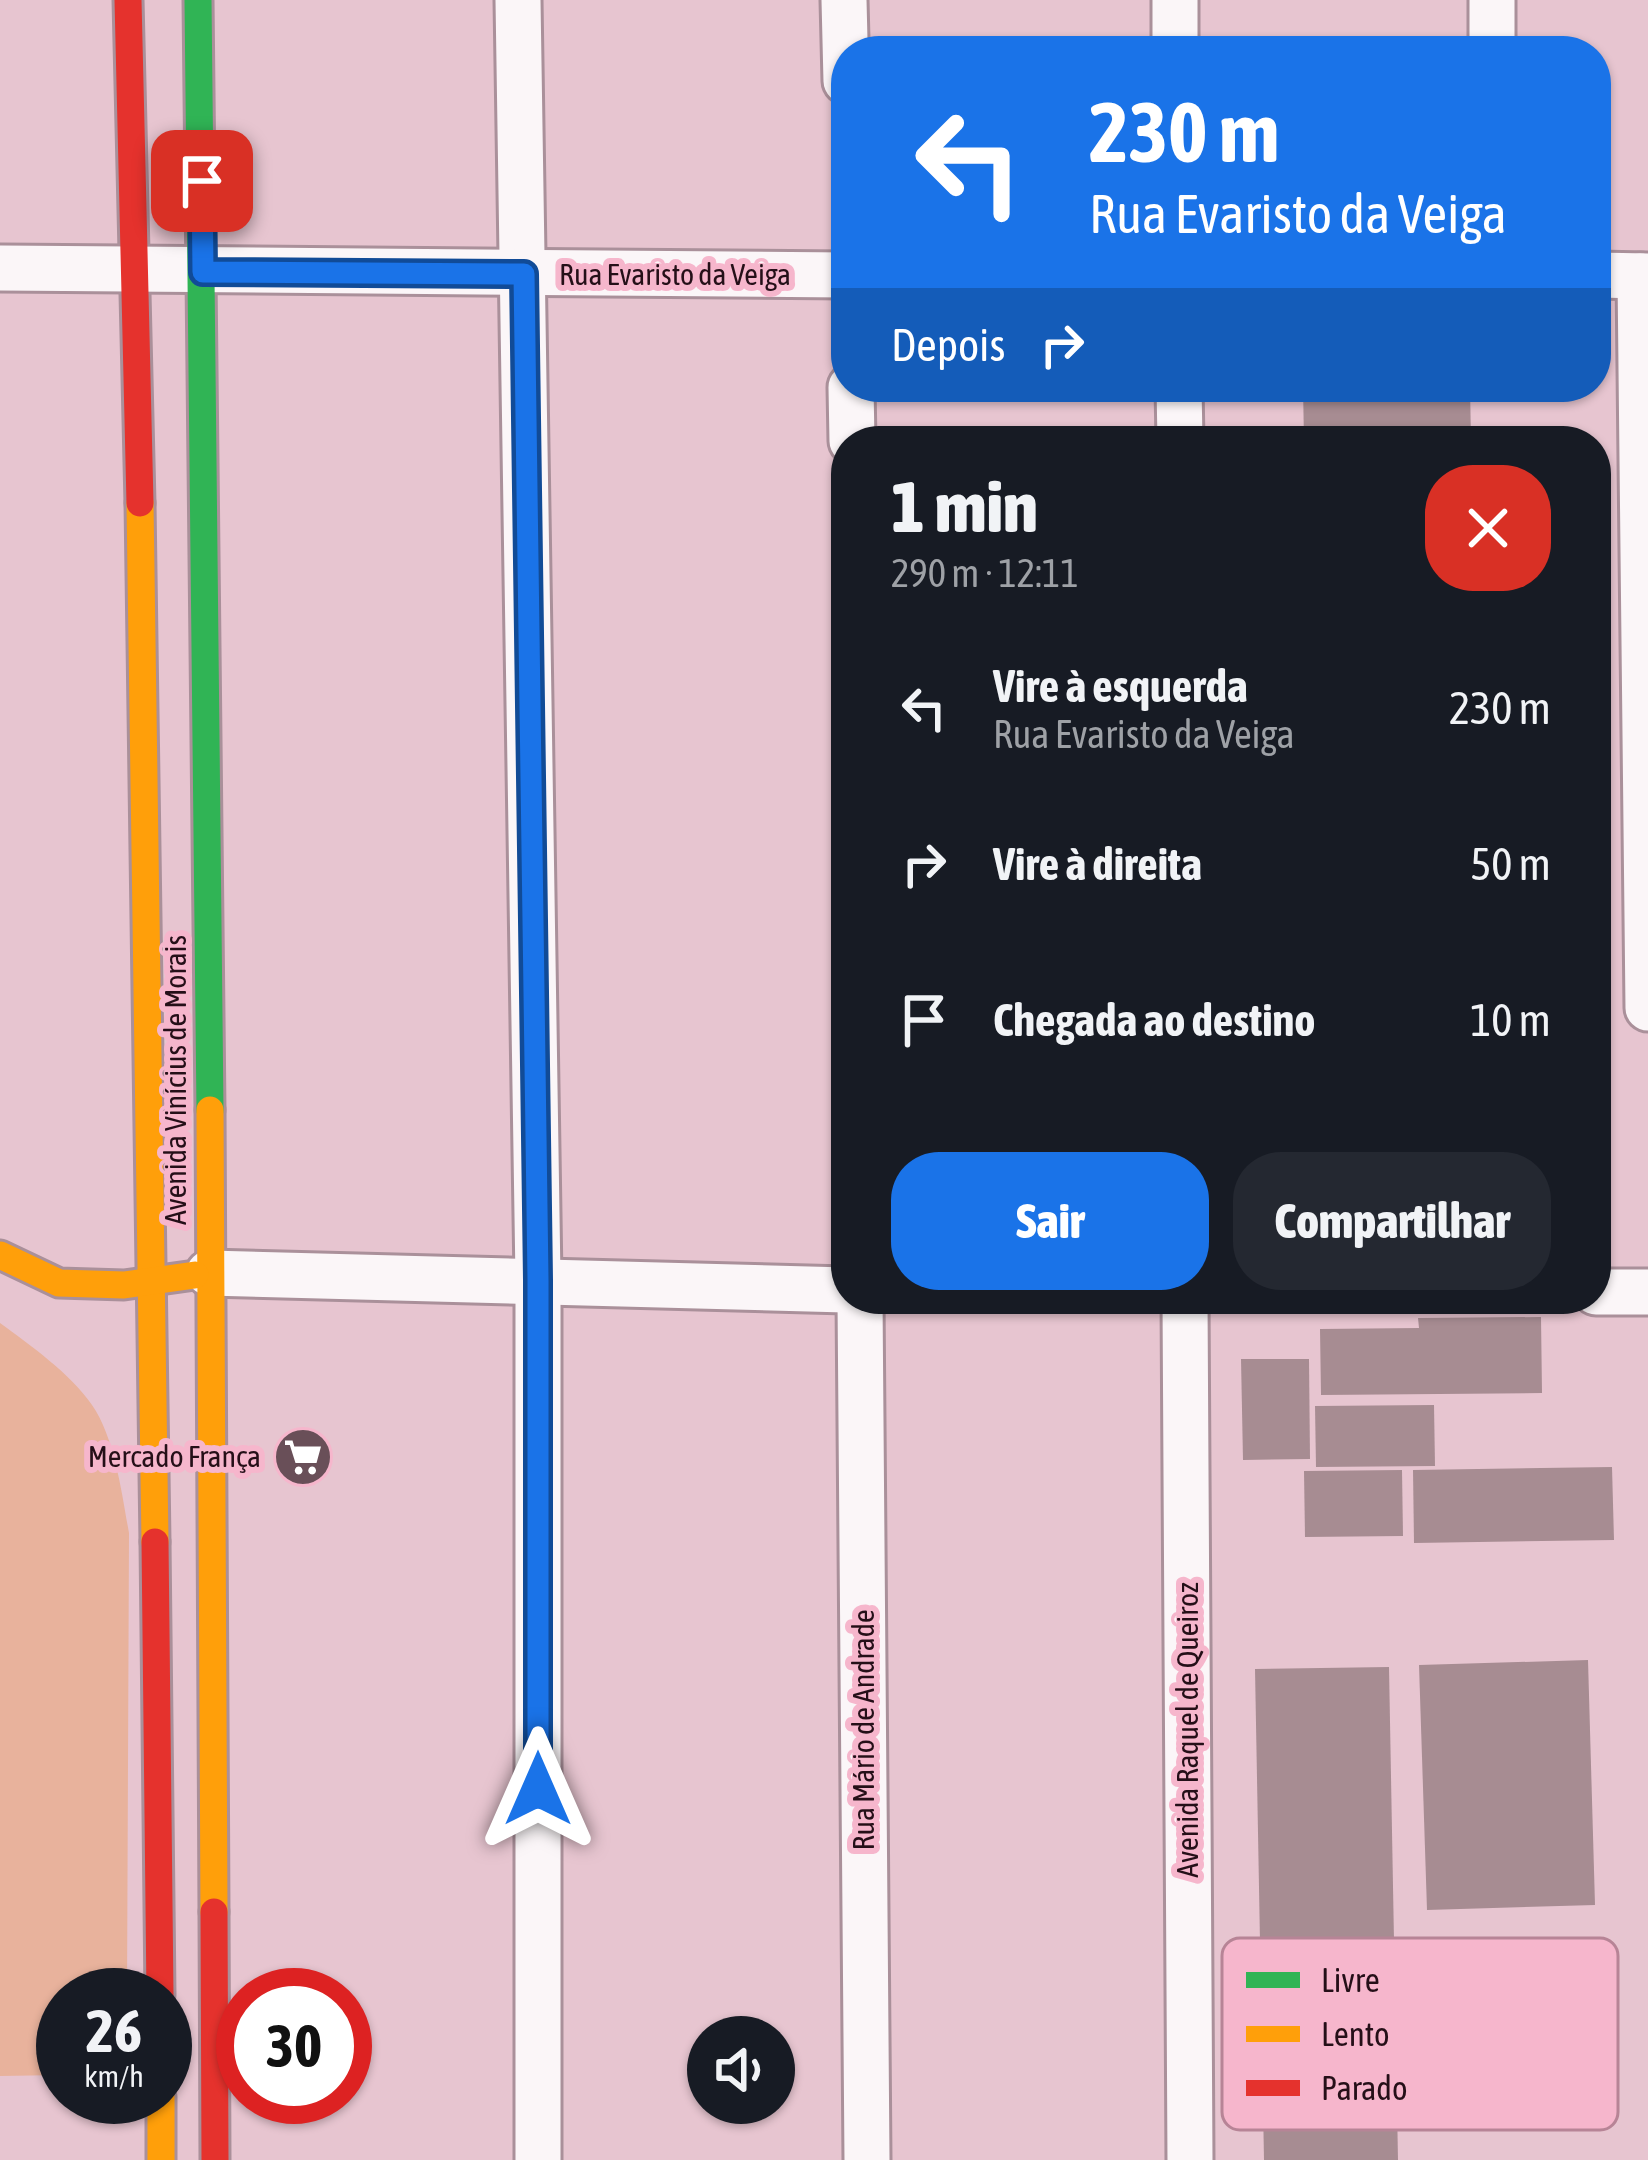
<!DOCTYPE html>
<html lang="pt">
<head>
<meta charset="utf-8">
<style>
	body { margin:0; font-family:"Asap Condensed",sans-serif; background:#242831; color:#f1f3f6; height:100vh; display:flex; flex-direction:column; font-size:45px; white-space:nowrap }
	* { box-sizing:border-box; margin:0 }
	p { font-size:39px; color:#9ea1a6 }
	.icon { flex:none; width:66px; height:66px; fill:none; stroke:currentColor; stroke-width:2; stroke-linecap:round; stroke-linejoin:round }
	.map { position:relative; flex:1; overflow:hidden }
	.side { position:absolute; left:831px; top:426px; width:780px; height:888px; display:flex; flex-direction:column; background:#171b24; border-radius:48px; box-shadow:0 3px 9px #0004 }
	.side>* { flex:none }
	.top-card { position:absolute; left:831px; top:36px; width:780px; height:366px; border-radius:48px; box-shadow:0 3px 9px #0004; background:#1a73e8; color:#fff; overflow:hidden }
	.fabs { position:absolute; left:687px; top:2016px; display:grid; gap:24px }
	.fabs a { display:grid; place-items:center; width:108px; height:108px; border-radius:50%; background:#171b24; box-shadow:0 3px 9px #0004; font-size:60px }
	.speed { position:absolute; left:36px; top:1968px; display:flex; gap:24px; font-size:60px; font-weight:700; text-align:center }
	.speed>* { display:grid; place-content:center; width:156px; height:156px; border-radius:50%; background:#171b24; box-shadow:0 3px 9px #0004; line-height:1 }
	.speed small { font-size:30px; font-weight:400 }
	.speed .limit { border:18px solid #d22; background:#fff; color:#111 }
	.pin { position:absolute; display:grid; place-items:center; width:102px; height:102px; color:#fff; margin:-51px; border-radius:24px; box-shadow:0 6px 18px #0006 }
	.me { position:absolute; width:132px; margin:-66px; rotate:0deg; stroke-linejoin:round; filter:drop-shadow(0 0 9px #0008) }
	.turn { display:flex; align-items:center; gap:42px; height:252px; padding:0 60px; font-size:54px }
	.turn .icon { width:156px; height:156px; stroke-width:2.5 }
	.turn b { display:block; font-size:84px; line-height:102px }
	.then { display:flex; align-items:center; height:114px; padding:0 60px; background:#0003; gap:24px; font-size:45px }
	.round { display:grid; place-items:center; flex:none; width:126px; height:126px; border-radius:48px; background:#242831 }
	.overview { display:flex; align-items:center; justify-content:space-between; height:204px; padding:0 60px }
	h1 { font-size:72px; font-weight:800; line-height:90px }
	.primary-button { display:flex; gap:24px; margin-top:auto; padding:24px 60px }
	.primary-button a { flex:1; height:138px; border-radius:48px; background:#1a73e8; color:#fff; font-size:48px; font-weight:800; line-height:138px; text-align:center }
	.primary-button a+a { background:#242831; color:#f1f3f6 }
	ul { padding:0; list-style:none }
	li { display:flex; align-items:center; gap:36px; height:156px; padding:0 60px }
	li div { flex:1 }
	li b { display:block; font-size:45px }
	li em { font-style:normal }
	.map>svg:first-child { display:block }
	.green { fill:#e8b29c }
	.building { fill:#a78c92 }
	.lines { fill:none; stroke-linecap:round; stroke-linejoin:round }
	.street-casing { stroke:#aa909a; stroke-width:51 }
	.fast-casing { stroke:#aa909a; stroke-width:33 }
	.slow-casing { stroke:#aa909a; stroke-width:33 }
	.jam-casing { stroke:#aa909a; stroke-width:33 }
	.street { stroke:#fbf6f8; stroke-width:45 }
	.fast { stroke:#30b455; stroke-width:27 }
	.slow { stroke:#ff9f0a; stroke-width:27 }
	.jam { stroke:#e5322d; stroke-width:27 }
	.route-casing { stroke:#114b97; stroke-width:30 }
	.route { stroke:#1a73e8; stroke-width:21 }
	.labels { text-anchor:middle; stroke-width:12; stroke-linejoin:round; paint-order:stroke }
	.street-label { font-size:30px; fill:#250f18; stroke:#f6b6cc }
	.poi-label { font-size:30px; fill:#250f18; stroke:#f6b6cc; text-anchor:end }
	.key { fill:#f6b6cc; stroke:#b78496; stroke-width:3 }
	.key-label { font-size:33px; fill:#250f18 }
</style>
</head>
<body>
<div class="map">
<svg width="1648" height="2160" viewBox="0 0 1648 2160">
	<rect width="100%" height="100%" fill="#e7c5d0"/>
	<!-- green -->
	<path class="green" d="M 0,1323 C 31,1346 70,1373 92,1405 C 115,1438 122,1495 129,1533 L 127,1995 L 63,1995 L 63,2075 L 0,2076 Z"/>
	<!-- building -->
	<g class="building">
		<path d="M 1303,387 L 1470,387 L 1471,441 L 1304,441 Z"/>
		<path d="M 1541,1317 L 1542,1393 L 1321,1395 L 1320,1329 L 1419,1328 L 1418,1318 Z"/>
		<path d="M 1241,1359 L 1309,1359 L 1310,1459 L 1243,1460 Z"/>
		<path d="M 1434,1405 L 1435,1466 L 1316,1467 L 1315,1406 Z"/>
		<path d="M 1612,1467 L 1614,1540 L 1414,1543 L 1413,1470 Z"/>
		<path d="M 1402,1470 L 1403,1536 L 1305,1537 L 1304,1471 Z"/>
		<path d="M 1588,1660 L 1595,1905 L 1427,1910 L 1419,1665 Z"/>
		<path d="M 1389,1667 L 1398,2160 L 1264,2160 L 1255,1669 Z"/>
	</g>
	<g class="lines">
		<!-- street casing -->
		<g class="street-casing">
			<g id="street">
				<path d="M 518,0 L 538,1279 L 538,2160"/>
				<path d="M 844,0 L 846,81"/>
				<path d="M 1175,0 L 1175,51"/>
				<path d="M 1492,0 L 1492,51"/>
				<path d="M 0,268 L 846,275"/>
				<path d="M 1596,275 L 1648,276"/>
				<path d="M 1640,276 L 1648,1008"/>
				<path d="M 851,387 L 852,441"/>
				<path d="M 1179,387 L 1180,441"/>
				<path d="M 209,1273 L 846,1290"/>
				<path d="M 1596,1292 L 1648,1292"/>
				<path d="M 860,1299 L 867,2160"/>
				<path d="M 1185,1299 L 1190,2160"/>
			</g>
		</g>
		<!-- fast casing -->
		<g class="fast-casing">
			<path id="fast" d="M 198,0 L 210,1110"/>
		</g>
		<!-- slow casing -->
		<g class="slow-casing">
			<g id="slow">
				<path d="M 140,503 L 155,1542"/>
				<path d="M 210,1110 L 214,1912"/>
				<path d="M 0,1255 L 59,1283 L 124,1285 L 195,1275"/>
				<path d="M 161,2097 L 161,2160"/>
			</g>
		</g>
		<!-- jam casing -->
		<g class="jam-casing">
			<g id="jam">
				<path d="M 128,0 L 140,503"/>
				<path d="M 155,1542 L 160,1995"/>
				<path d="M 214,1912 L 215,2160"/>
			</g>
		</g>
		<!-- street -->
		<use href="#street" class="street"/>
		<!-- fast -->
		<use href="#fast" class="fast"/>
		<!-- slow -->
		<use href="#slow" class="slow"/>
		<!-- jam -->
		<use href="#jam" class="jam"/>
	</g>
	<g class="lines">
		<!-- route casing -->
		<g class="route-casing">
			<path id="route" d="M 202,181 L 203,272 L 524,274 L 538,1280 L 538,1789"/>
		</g>
		<!-- route -->
		<use href="#route" class="route"/>
	</g>
	<!-- icons -->
	<defs>
		<g id="supermarket-disc" transform="scale(3)"><circle r="9.5" fill="#694f58" stroke="#f6b6cc"/><path d="M-6-5.5h2.5l.6 2H6L4.5 2H-2.5L-4.4-4H-6ZM-1.5 3.2a1.3 1.3 0 1 0 .1 0ZM3 3.2a1.3 1.3 0 1 0 .1 0Z" fill="#fff"/></g>
	</defs>
	<g fill-rule="evenodd">
		<use href="#supermarket-disc" x="303" y="1457"/>
	</g>
	<g class="labels">
		<!-- street labels -->
		<g class="street-label">
			<text x="675" y="285">Rua Evaristo da Veiga</text>
			<text transform="translate(176 1080) rotate(-90)" y="10">Avenida Vinícius de Morais</text>
			<text transform="translate(864 1730) rotate(-90)" y="10">Rua Mário de Andrade</text>
			<text transform="translate(1188 1730) rotate(-90)" y="10">Avenida Raquel de Queiroz</text>
		</g>
		<!-- poi labels -->
		<g class="poi-label">
			<text x="261" y="1467">Mercado França</text>
		</g>
	</g>
	<!-- legend -->
	<rect x="1222" y="1938" width="396" height="192" rx="18" class="key"/>
	<rect x="1246" y="1972" width="54" height="16" fill="#30b455"/>
	<rect x="1246" y="2026" width="54" height="16" fill="#ff9f0a"/>
	<rect x="1246" y="2080" width="54" height="16" fill="#e5322d"/>
	<g class="key-label">
		<text x="1321" y="1992">Livre</text>
		<text x="1321" y="2046">Lento</text>
		<text x="1321" y="2100">Parado</text>
	</g>
</svg>
<div class="fabs">
<a><svg class="icon" aria-label="sound" viewBox="0 0 24 24"><path d="M4 9h4l5-4v14l-5-4H4zM17 9q2 3 0 6"/></svg></a>
</div>
<div class="speed"><div>26<small>km/h</small></div><div class="limit">30</div></div>
<div class="pin" style="left:202px;top:181px;background:#d93025"><svg class="icon" aria-label="arrive" viewBox="0 0 24 24"><path d="M6 21V4h12l-3 4 3 4H6"/></svg></div>
<svg class="me" style="left:538px;top:1789px" viewBox="-20 -20 40 40"><path d="M0-17L14 15 0 8-14 15z" fill="#1a73e8" stroke="#fff" stroke-width="4"/></svg>
<div class="top-card">
<div class="turn"><svg class="icon" aria-label="left" viewBox="0 0 24 24"><path d="M17 20v-9H6M10 6l-5 5 5 5"/></svg><div><b>230 m</b>Rua Evaristo da Veiga</div></div>
<div class="then">Depois<svg class="icon" aria-label="right" viewBox="0 0 24 24"><path d="M7 20v-9h11M14 6l5 5-5 5"/></svg></div>
</div>
<section class="side">
<div class="overview"><div><h1>1 min</h1><p>290 m · 12:11</p></div><a class="round" style="background:#d93025;color:#fff"><svg class="icon" aria-label="close" viewBox="0 0 24 24"><path d="M6 6l12 12M18 6L6 18"/></svg></a></div>
<ul>
<li><svg class="icon" aria-label="left" viewBox="0 0 24 24"><path d="M17 20v-9H6M10 6l-5 5 5 5"/></svg><div><b>Vire à esquerda</b><p>Rua Evaristo da Veiga</p></div><em>230 m</em></li>
<li><svg class="icon" aria-label="right" viewBox="0 0 24 24"><path d="M7 20v-9h11M14 6l5 5-5 5"/></svg><div><b>Vire à direita</b></div><em>50 m</em></li>
<li><svg class="icon" aria-label="arrive" viewBox="0 0 24 24"><path d="M6 21V4h12l-3 4 3 4H6"/></svg><div><b>Chegada ao destino</b></div><em>10 m</em></li>
</ul>
<div class="primary-button"><a>Sair</a><a>Compartilhar</a></div>
</section>
</div>
</body>
</html>
